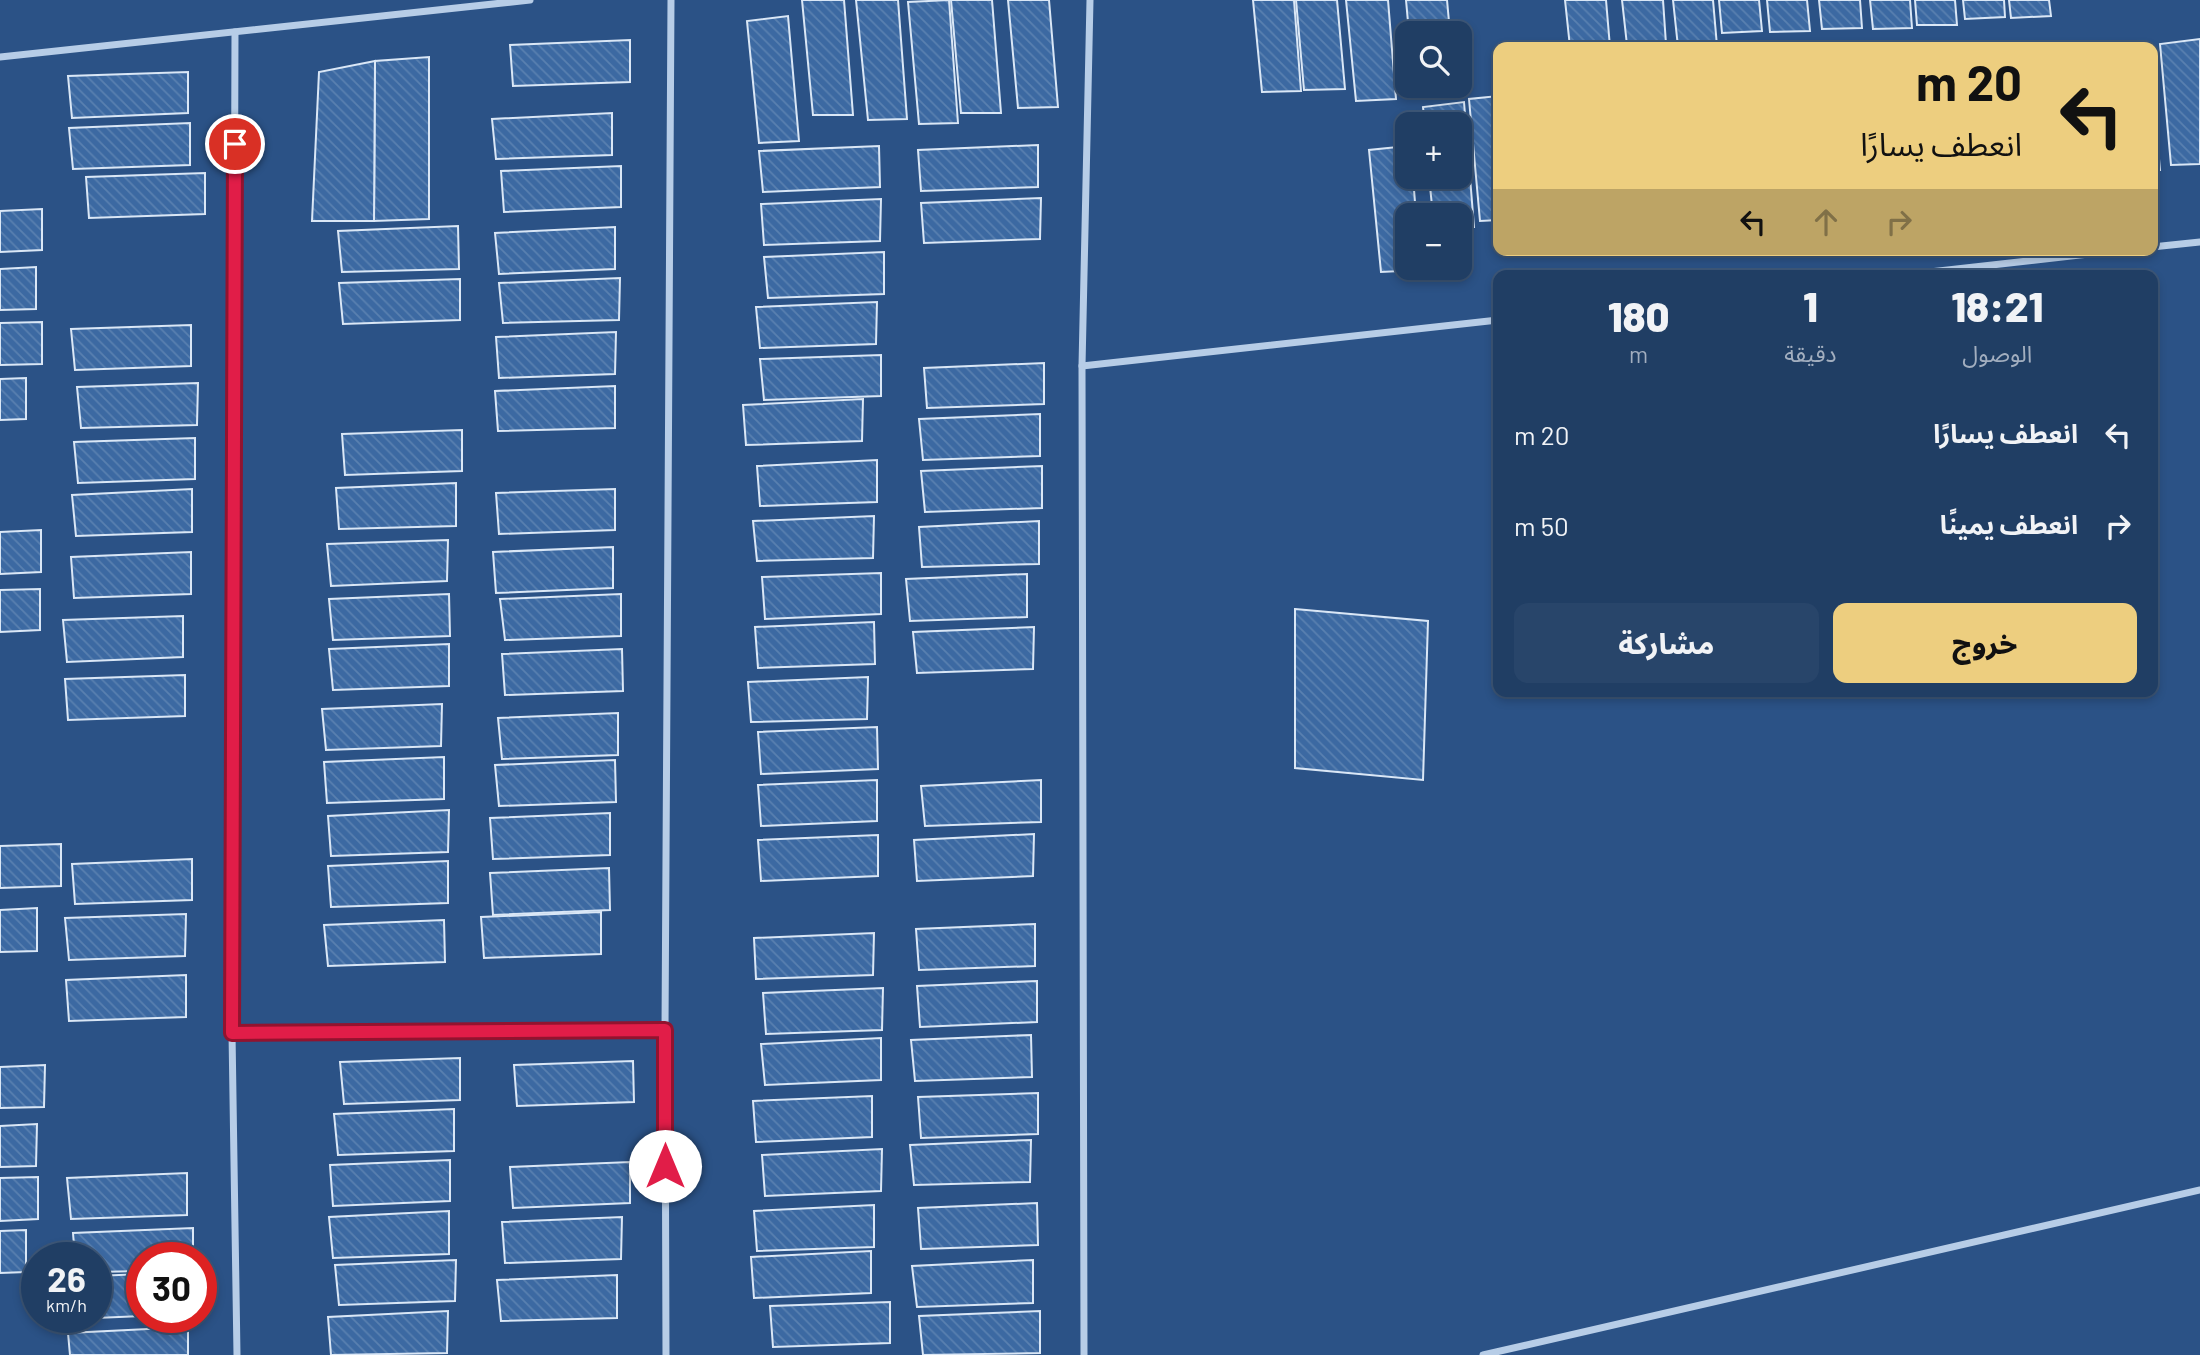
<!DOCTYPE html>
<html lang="ar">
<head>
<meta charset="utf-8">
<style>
	body { margin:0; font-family:Barlow,"Noto Sans Arabic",sans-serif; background:#28456a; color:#f1f3f6; direction:rtl; height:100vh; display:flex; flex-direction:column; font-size:26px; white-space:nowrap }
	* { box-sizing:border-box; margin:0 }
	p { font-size:23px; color:#a2aebf }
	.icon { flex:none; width:38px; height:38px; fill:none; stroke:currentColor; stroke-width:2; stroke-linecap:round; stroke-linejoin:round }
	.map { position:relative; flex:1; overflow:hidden; direction:ltr }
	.panel { position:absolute; left:1493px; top:270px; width:665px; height:427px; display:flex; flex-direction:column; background:#203e64; border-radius:14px; box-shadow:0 4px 10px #0003,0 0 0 2px #3d5778; direction:rtl }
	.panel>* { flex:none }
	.banner { position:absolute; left:1493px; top:42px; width:665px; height:214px; border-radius:14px; box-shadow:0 4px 10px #0003,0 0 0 2px #3d5778; direction:rtl; background:#edce7f; color:#111; overflow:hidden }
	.fabs { position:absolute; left:1395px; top:21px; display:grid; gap:14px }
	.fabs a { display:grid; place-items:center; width:77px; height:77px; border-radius:14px; background:#203e64; box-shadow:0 4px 10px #0003,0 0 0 2px #3d5778; font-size:35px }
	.speed { position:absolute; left:21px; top:1242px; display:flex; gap:14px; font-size:35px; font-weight:700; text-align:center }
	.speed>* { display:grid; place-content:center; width:91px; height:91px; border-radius:50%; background:#203e64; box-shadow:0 4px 10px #0003,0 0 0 2px #3d5778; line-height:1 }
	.speed small { font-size:18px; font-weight:400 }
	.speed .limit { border:10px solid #d22; background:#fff; color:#111 }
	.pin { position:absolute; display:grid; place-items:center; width:60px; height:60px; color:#fff; margin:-30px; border:4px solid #fff; border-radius:50%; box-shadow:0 2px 7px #0007 }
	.me { position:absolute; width:77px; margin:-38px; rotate:0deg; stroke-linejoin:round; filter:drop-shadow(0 0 5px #0008) }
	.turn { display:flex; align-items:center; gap:24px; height:147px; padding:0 21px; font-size:32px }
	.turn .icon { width:91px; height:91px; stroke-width:2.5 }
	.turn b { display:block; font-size:49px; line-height:60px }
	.lanes { display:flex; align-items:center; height:66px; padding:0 21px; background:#0003; justify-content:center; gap:35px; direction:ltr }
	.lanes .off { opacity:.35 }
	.eta { display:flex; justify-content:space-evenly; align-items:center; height:119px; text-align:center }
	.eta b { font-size:42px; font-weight:800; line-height:49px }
	.cta { display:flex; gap:14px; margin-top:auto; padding:14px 21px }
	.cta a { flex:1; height:80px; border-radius:14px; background:#edce7f; color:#111; font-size:28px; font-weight:800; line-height:80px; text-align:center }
	.cta a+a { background:#28456a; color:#f1f3f6 }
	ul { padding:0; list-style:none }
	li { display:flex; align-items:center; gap:21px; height:91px; padding:0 21px }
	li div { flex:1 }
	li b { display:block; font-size:26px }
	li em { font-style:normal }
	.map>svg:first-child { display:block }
	.building { fill:url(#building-back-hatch); stroke:#dae7f6; stroke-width:2 }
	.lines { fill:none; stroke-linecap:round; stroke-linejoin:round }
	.minor { stroke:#b7cde7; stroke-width:7 }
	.route-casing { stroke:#92132f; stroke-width:18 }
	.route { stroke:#e11d48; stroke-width:12 }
</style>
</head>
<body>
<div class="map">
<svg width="2200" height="1355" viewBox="0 0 2200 1355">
	<defs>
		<pattern id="building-back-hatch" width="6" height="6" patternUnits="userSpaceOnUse" patternTransform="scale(1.75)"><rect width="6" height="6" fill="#3c69a2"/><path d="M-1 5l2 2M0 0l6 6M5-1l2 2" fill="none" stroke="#5980b0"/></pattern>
	</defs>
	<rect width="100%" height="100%" fill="#2b5286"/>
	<!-- building -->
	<g class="building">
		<path d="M 802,0 L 844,0 L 853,115 L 813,115 Z"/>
		<path d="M 856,0 L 898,0 L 907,119 L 868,120 Z"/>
		<path d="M 949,0 L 958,123 L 919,124 L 908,2 Z"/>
		<path d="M 951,0 L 992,0 L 1001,113 L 961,113 Z"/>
		<path d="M 1008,0 L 1049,0 L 1058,107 L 1018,108 Z"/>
		<path d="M 1253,0 L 1294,0 L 1301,91 L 1262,92 Z"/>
		<path d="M 1296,0 L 1337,0 L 1345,89 L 1304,90 Z"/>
		<path d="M 1346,0 L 1388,0 L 1396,99 L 1356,101 Z"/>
		<path d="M 1406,0 L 1447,0 L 1450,33 L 1409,33 Z"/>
		<path d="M 1565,0 L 1606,0 L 1610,47 L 1570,47 Z"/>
		<path d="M 1622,0 L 1663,0 L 1666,44 L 1627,45 Z"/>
		<path d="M 1673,0 L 1713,0 L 1717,46 L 1678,47 Z"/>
		<path d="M 1719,0 L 1759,0 L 1762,31 L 1722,33 Z"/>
		<path d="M 1767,0 L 1807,0 L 1810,31 L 1770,32 Z"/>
		<path d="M 1819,0 L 1860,0 L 1862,28 L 1822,29 Z"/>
		<path d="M 1870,0 L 1910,0 L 1912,28 L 1873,29 Z"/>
		<path d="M 1915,0 L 1955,0 L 1957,25 L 1917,25 Z"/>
		<path d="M 1963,0 L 2004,0 L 2005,17 L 1965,19 Z"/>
		<path d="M 2009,0 L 2049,0 L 2051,16 L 2011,18 Z"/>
		<path d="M 788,16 L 799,141 L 759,143 L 747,21 Z"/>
		<path d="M 2200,39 L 2200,164 L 2171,165 L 2160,44 Z"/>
		<path d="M 630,40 L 630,82 L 513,86 L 510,45 Z"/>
		<path d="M 2031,41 L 2032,47 L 1990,47 L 1990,46 Z"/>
		<path d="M 2081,43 L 2081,47 L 2040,47 Z"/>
		<path d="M 429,57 L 429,219 L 374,221 L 375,61 Z"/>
		<path d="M 375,61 L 374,221 L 312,221 L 319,72 Z"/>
		<path d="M 188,72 L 188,113 L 72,118 L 68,76 Z"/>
		<path d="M 2152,81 L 2160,170 L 2152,170 Z"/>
		<path d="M 1498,96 L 1498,220 L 1480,221 L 1469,99 Z"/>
		<path d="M 1464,102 L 1474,227 L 1460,227 L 1460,215 L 1433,215 L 1429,177 L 1460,177 L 1460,124 L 1425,124 L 1423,107 Z"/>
		<path d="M 612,113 L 612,155 L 496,159 L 492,119 Z"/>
		<path d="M 190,123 L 190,165 L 73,169 L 69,128 Z"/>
		<path d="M 1038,145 L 1038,187 L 921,191 L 918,150 Z"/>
		<path d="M 879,146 L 880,187 L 763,192 L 759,151 Z"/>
		<path d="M 1407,146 L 1407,177 L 1413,177 L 1416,215 L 1407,215 L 1407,268 L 1421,270 L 1381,272 L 1369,150 Z"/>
		<path d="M 621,166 L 621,207 L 504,212 L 501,171 Z"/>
		<path d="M 205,173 L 205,214 L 89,218 L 86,177 Z"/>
		<path d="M 1041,198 L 1040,239 L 924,243 L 921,203 Z"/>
		<path d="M 881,199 L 880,241 L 764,245 L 761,204 Z"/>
		<path d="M 42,209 L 42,250 L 0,252 L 0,211 Z"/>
		<path d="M 458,226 L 459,269 L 342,272 L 338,231 Z"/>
		<path d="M 615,227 L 615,269 L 499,274 L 495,233 Z"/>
		<path d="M 884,252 L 884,294 L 768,298 L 764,257 Z"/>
		<path d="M 36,267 L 36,309 L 0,310 L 0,269 Z"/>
		<path d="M 620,278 L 619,320 L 503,323 L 499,283 Z"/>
		<path d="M 460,279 L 460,320 L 343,324 L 339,283 Z"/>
		<path d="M 877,302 L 876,344 L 760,348 L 756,307 Z"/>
		<path d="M 42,322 L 42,364 L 0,365 L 0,323 Z"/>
		<path d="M 191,325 L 191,366 L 75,370 L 71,329 Z"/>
		<path d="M 616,332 L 615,374 L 499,378 L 496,337 Z"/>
		<path d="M 881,355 L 881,396 L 764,400 L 760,359 Z"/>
		<path d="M 1044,363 L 1044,404 L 927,408 L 924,368 Z"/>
		<path d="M 26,378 L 26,419 L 0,420 L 0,379 Z"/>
		<path d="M 198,383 L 197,425 L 81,428 L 77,387 Z"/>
		<path d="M 615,386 L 615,428 L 498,431 L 495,391 Z"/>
		<path d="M 863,399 L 862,441 L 746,445 L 743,405 Z"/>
		<path d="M 1040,414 L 1040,456 L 923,460 L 919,419 Z"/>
		<path d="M 462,430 L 462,471 L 345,475 L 342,434 Z"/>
		<path d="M 195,438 L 195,479 L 78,483 L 74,442 Z"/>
		<path d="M 877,460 L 877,502 L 760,506 L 757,466 Z"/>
		<path d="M 1042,466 L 1042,508 L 925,512 L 921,471 Z"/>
		<path d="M 456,483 L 456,526 L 339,529 L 336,488 Z"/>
		<path d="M 192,489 L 192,532 L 76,536 L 72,495 Z"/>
		<path d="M 615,489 L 615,530 L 499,534 L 496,493 Z"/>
		<path d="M 874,516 L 873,558 L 757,561 L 753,521 Z"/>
		<path d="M 1039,521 L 1039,564 L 922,567 L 919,527 Z"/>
		<path d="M 41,530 L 41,572 L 0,574 L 0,532 Z"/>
		<path d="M 448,540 L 447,581 L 331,586 L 327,544 Z"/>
		<path d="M 613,547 L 613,588 L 496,593 L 493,552 Z"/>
		<path d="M 191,552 L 191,594 L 74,598 L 71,557 Z"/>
		<path d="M 881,573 L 881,614 L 765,619 L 762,577 Z"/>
		<path d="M 1027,574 L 1027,617 L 910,621 L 906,579 Z"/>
		<path d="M 40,589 L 40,630 L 0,632 L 0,590 Z"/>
		<path d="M 449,594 L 450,636 L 333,640 L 329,599 Z"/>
		<path d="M 621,594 L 621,636 L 505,640 L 500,599 Z"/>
		<path d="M 1295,609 L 1428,621 L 1423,780 L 1295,768 Z"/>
		<path d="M 183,616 L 183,657 L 67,662 L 63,620 Z"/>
		<path d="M 874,622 L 875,664 L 758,668 L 755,627 Z"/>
		<path d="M 1034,627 L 1033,669 L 917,673 L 913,632 Z"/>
		<path d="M 449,644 L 449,686 L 333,690 L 329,649 Z"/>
		<path d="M 622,649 L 623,691 L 505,695 L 502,654 Z"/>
		<path d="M 185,675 L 185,716 L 68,720 L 65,679 Z"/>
		<path d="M 868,677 L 867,719 L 751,722 L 748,682 Z"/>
		<path d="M 442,704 L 441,746 L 326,750 L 322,709 Z"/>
		<path d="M 618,713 L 618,755 L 502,759 L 498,718 Z"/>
		<path d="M 877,727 L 878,769 L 761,774 L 758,732 Z"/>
		<path d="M 444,757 L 444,799 L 327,803 L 324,762 Z"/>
		<path d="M 615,760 L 616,802 L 499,806 L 495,765 Z"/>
		<path d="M 877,780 L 877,821 L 761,826 L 758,785 Z"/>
		<path d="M 1041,780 L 1041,822 L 925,826 L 921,786 Z"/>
		<path d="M 449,810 L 448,852 L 331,856 L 328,816 Z"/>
		<path d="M 610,813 L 610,855 L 493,859 L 490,818 Z"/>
		<path d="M 1034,834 L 1033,876 L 917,881 L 914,840 Z"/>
		<path d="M 878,835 L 878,876 L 761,881 L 758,840 Z"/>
		<path d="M 61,844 L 61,886 L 0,888 L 0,846 Z"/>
		<path d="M 192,859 L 192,900 L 75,904 L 72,864 Z"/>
		<path d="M 448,861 L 448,903 L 331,907 L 328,866 Z"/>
		<path d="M 609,868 L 610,910 L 493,915 L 490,873 Z"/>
		<path d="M 37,908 L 37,951 L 0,952 L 0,910 Z"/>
		<path d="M 601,912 L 601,954 L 484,958 L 481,917 Z"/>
		<path d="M 186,914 L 185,956 L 69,960 L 65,918 Z"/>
		<path d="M 444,920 L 445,962 L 328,966 L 324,925 Z"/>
		<path d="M 1035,924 L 1035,966 L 919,970 L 916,929 Z"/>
		<path d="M 874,933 L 873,975 L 756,979 L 754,938 Z"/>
		<path d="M 186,975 L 186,1017 L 69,1021 L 66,980 Z"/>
		<path d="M 1037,981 L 1037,1022 L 920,1027 L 917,986 Z"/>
		<path d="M 883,988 L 882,1030 L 766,1034 L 763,993 Z"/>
		<path d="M 1031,1035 L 1032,1077 L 915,1081 L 911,1040 Z"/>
		<path d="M 881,1038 L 881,1080 L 765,1085 L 761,1044 Z"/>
		<path d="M 460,1058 L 460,1100 L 344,1104 L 340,1062 Z"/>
		<path d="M 633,1061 L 634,1102 L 517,1106 L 514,1065 Z"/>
		<path d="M 45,1065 L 44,1107 L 0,1108 L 0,1067 Z"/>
		<path d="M 1038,1093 L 1038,1134 L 921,1138 L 918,1097 Z"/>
		<path d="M 872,1096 L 872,1137 L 756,1142 L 753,1101 Z"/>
		<path d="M 454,1109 L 454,1151 L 338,1155 L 334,1114 Z"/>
		<path d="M 37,1124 L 36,1166 L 0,1167 L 0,1126 Z"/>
		<path d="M 1031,1140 L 1030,1182 L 914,1185 L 910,1145 Z"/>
		<path d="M 882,1149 L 881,1191 L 765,1196 L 762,1155 Z"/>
		<path d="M 450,1160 L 450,1201 L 333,1206 L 330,1165 Z"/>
		<path d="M 630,1162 L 630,1203 L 513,1208 L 510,1167 Z"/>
		<path d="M 187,1173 L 187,1215 L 71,1219 L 67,1178 Z"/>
		<path d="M 38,1177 L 38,1219 L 0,1221 L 0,1178 Z"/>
		<path d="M 1037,1203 L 1038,1245 L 921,1249 L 918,1208 Z"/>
		<path d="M 874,1205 L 874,1247 L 757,1251 L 754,1211 Z"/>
		<path d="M 449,1211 L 449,1254 L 333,1258 L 329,1217 Z"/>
		<path d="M 622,1217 L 621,1259 L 505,1263 L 502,1222 Z"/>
		<path d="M 193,1228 L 193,1258 L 142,1258 L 142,1271 L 96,1272 L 96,1258 L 75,1258 L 73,1233 Z"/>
		<path d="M 26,1230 L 26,1272 L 0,1273 L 0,1231 Z"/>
		<path d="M 871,1251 L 871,1293 L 754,1298 L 751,1257 Z"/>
		<path d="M 456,1260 L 455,1301 L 339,1305 L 335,1265 Z"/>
		<path d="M 1033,1260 L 1033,1303 L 917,1307 L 912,1266 Z"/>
		<path d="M 142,1274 L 142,1316 L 96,1318 L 96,1276 Z"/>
		<path d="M 617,1275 L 617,1318 L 501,1321 L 497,1280 Z"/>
		<path d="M 890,1302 L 890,1343 L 773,1347 L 770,1306 Z"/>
		<path d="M 448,1311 L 447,1353 L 331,1355 L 328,1317 Z"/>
		<path d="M 1040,1311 L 1040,1353 L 923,1355 L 919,1316 Z"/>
		<path d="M 188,1327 L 188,1355 L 70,1355 L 68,1333 Z"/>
	</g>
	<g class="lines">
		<!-- minor -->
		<g class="minor">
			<path d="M 235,32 L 232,1033 L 237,1355"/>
			<path d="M 0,57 L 530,0"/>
			<path d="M 2152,247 L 2200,242"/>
			<path d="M 1903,275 L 2124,250"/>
			<path d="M 1082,366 L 1498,320"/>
			<path d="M 232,1033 L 665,1030"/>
			<path d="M 666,1355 L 665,1030 L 671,0"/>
			<path d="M 1084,1355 L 1082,366 L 1090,0"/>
			<path d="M 1483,1355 L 2200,1190"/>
		</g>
	</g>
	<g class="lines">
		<!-- route casing -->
		<g class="route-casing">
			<path id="route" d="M 235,144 L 232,1033 L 665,1030 L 665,1166"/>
		</g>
		<!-- route -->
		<use href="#route" class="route"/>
	</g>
</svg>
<div class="fabs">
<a><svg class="icon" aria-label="search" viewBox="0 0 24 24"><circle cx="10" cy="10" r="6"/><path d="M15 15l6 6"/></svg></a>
<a>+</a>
<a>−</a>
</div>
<div class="speed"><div>26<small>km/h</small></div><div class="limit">30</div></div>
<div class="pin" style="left:235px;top:144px;background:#d93025"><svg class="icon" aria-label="arrive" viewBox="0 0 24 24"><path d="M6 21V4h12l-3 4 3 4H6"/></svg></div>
<svg class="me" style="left:665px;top:1166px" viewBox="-20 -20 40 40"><circle r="19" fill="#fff"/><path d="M0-13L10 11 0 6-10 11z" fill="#e11d48"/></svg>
<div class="banner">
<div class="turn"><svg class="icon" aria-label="left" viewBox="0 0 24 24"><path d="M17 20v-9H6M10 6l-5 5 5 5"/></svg><div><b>20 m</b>انعطف يسارًا</div></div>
<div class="lanes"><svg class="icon" aria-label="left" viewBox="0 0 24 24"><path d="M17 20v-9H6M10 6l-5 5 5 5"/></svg><svg class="icon off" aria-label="ahead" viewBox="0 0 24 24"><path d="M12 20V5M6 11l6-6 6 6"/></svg><svg class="icon off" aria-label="right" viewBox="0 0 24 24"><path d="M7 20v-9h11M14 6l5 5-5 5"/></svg></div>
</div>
<section class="panel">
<div class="eta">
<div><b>18:21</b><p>الوصول</p></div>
<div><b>1</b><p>دقيقة</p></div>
<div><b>180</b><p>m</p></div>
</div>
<ul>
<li><svg class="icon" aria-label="left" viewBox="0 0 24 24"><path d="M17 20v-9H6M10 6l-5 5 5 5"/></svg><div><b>انعطف يسارًا</b></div><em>20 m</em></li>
<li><svg class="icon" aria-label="right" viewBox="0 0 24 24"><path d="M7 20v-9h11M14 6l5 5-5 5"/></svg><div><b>انعطف يمينًا</b></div><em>50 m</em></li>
</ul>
<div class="cta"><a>خروج</a><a>مشاركة</a></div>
</section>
</div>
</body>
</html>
